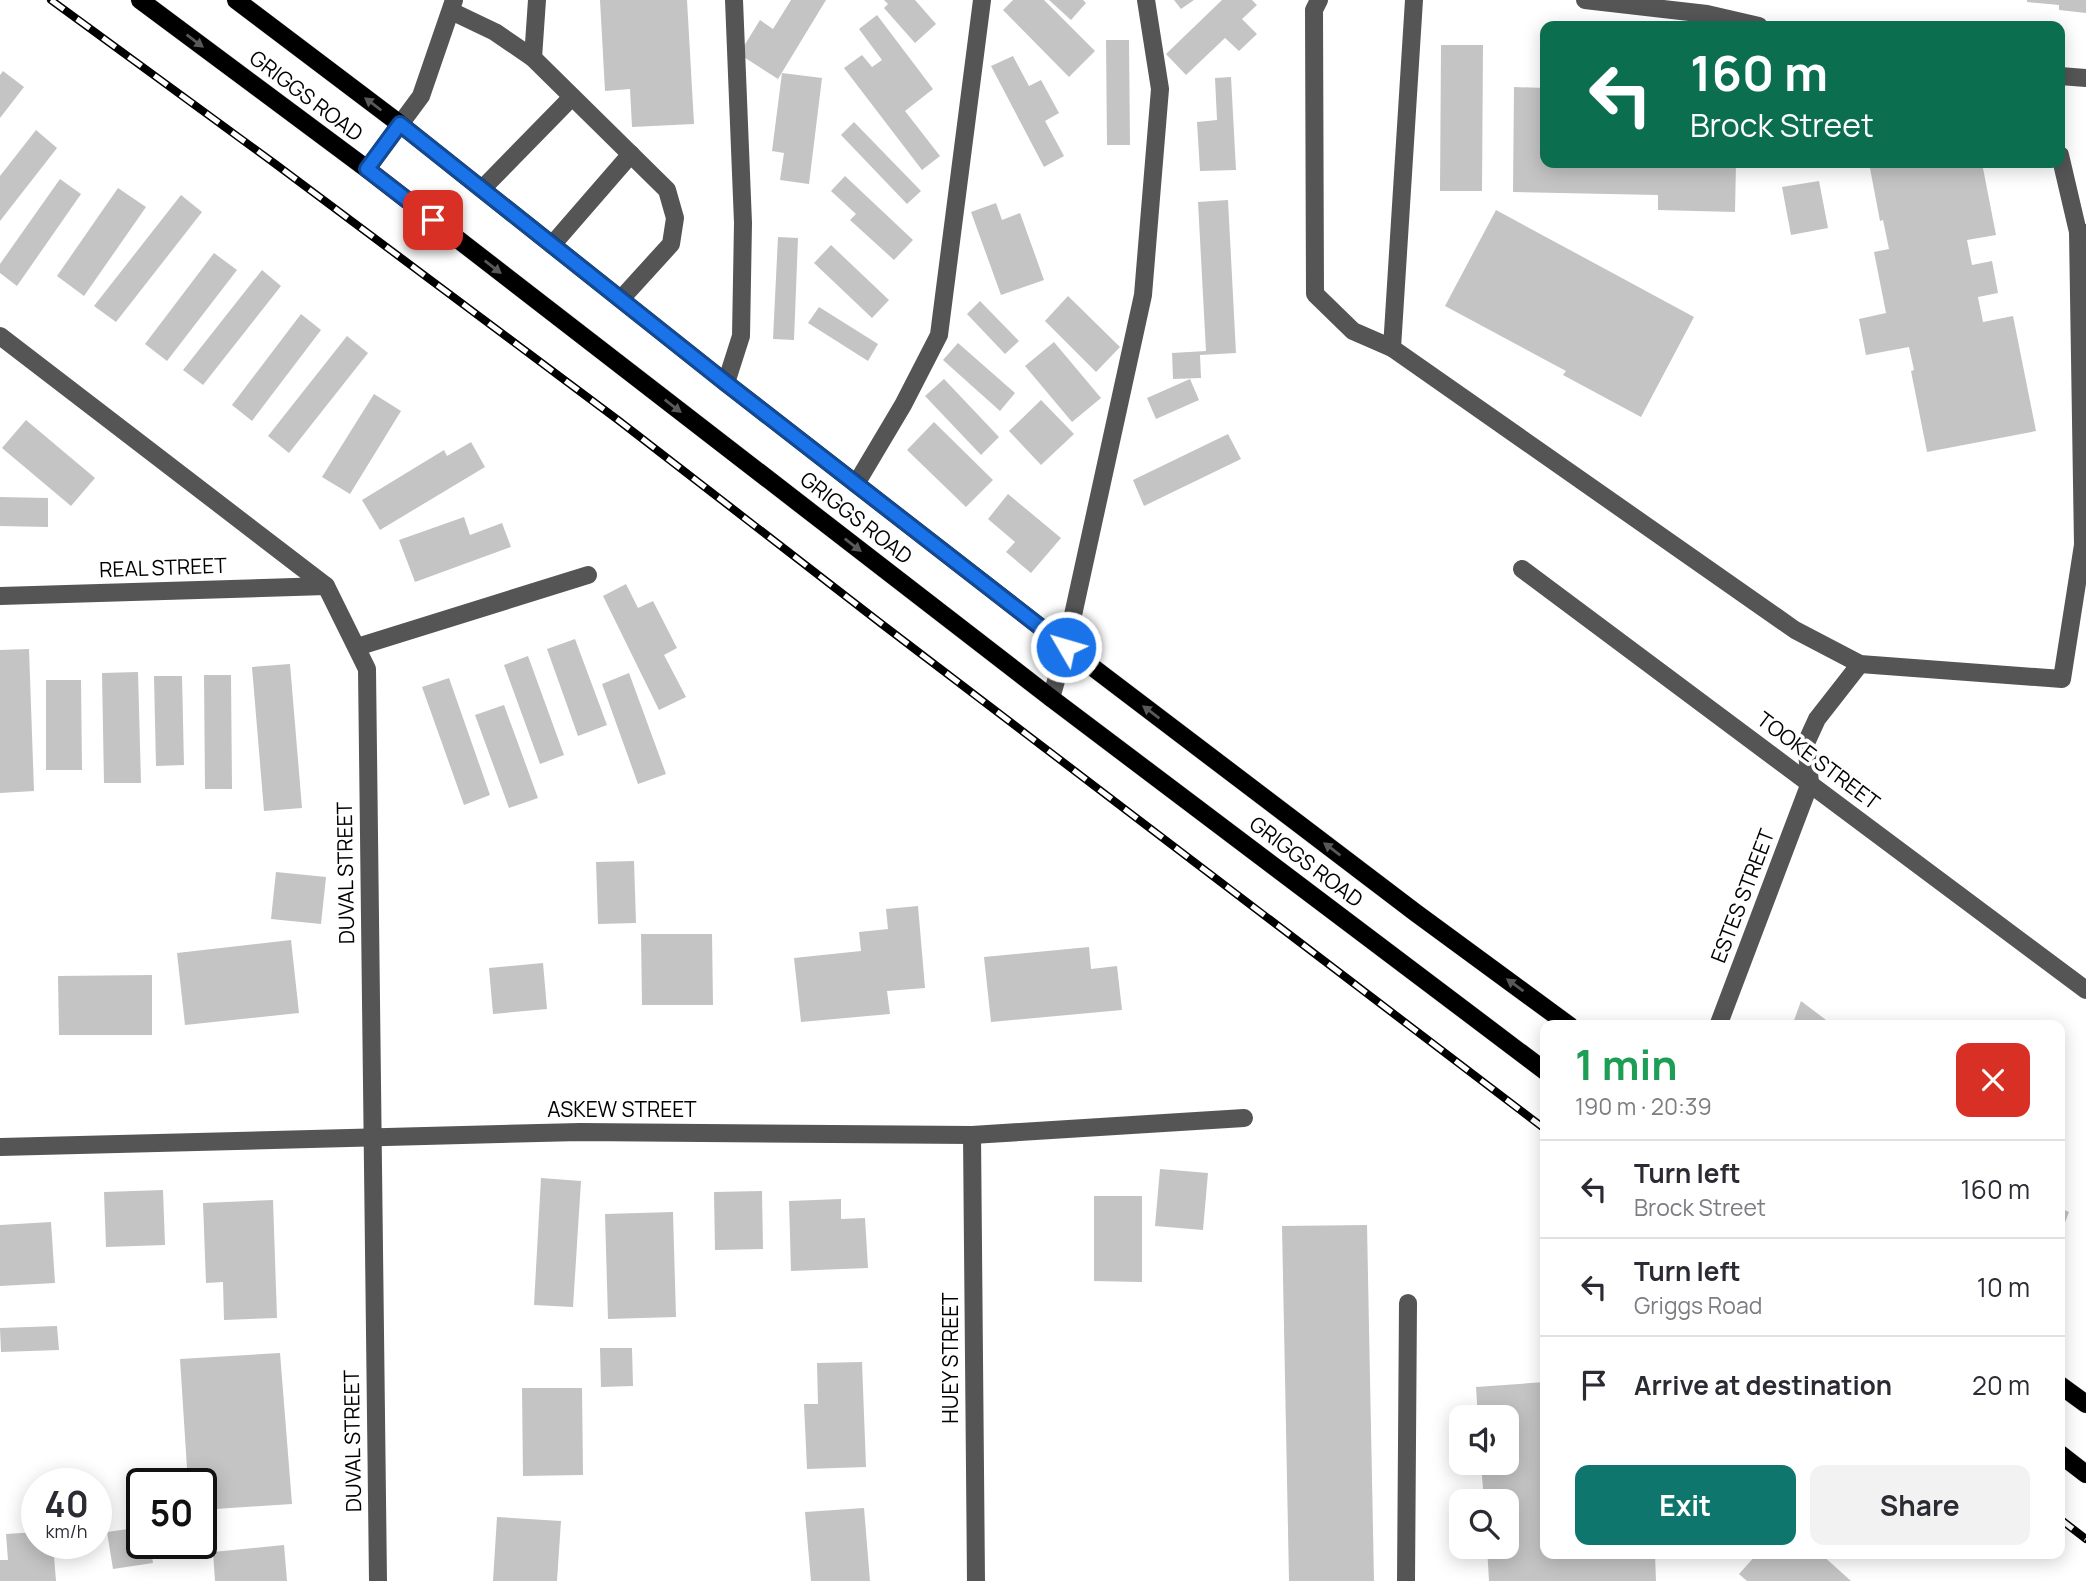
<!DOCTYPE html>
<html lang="en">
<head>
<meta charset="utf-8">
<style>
	body { margin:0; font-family:Manrope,sans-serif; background:#f2f2f3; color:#2b2b33; height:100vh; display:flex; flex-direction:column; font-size:26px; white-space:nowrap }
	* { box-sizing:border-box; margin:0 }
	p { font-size:23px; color:#7c7c81 }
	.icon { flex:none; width:38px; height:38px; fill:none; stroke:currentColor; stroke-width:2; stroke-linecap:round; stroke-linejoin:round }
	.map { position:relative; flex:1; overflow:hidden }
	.panel { position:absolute; left:1540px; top:1020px; width:525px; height:539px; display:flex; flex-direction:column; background:#fff; border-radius:14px; box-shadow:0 4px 18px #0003 }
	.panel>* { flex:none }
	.guide { position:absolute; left:1540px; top:21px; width:525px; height:147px; border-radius:14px; box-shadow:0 4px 18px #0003; background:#0b6e4f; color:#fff; overflow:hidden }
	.fabs { position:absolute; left:1449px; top:1405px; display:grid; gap:14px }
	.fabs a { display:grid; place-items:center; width:70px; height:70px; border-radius:14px; background:#fff; box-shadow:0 4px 18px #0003; font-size:35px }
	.speed { position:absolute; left:21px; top:1468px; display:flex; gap:14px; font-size:35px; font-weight:700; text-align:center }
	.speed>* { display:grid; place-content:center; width:91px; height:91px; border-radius:50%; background:#fff; box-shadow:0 4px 18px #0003; line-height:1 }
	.speed small { font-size:18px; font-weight:400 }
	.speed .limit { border:4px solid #111; border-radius:10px; background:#fff; color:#111 }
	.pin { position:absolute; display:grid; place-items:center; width:60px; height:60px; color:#fff; margin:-30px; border-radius:14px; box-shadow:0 4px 10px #0006 }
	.me { position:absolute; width:77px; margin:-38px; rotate:308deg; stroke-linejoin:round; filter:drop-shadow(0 0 5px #0008) }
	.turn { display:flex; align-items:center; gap:24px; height:147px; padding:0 35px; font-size:32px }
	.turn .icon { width:91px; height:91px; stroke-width:2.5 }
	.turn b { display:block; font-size:49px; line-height:60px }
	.round { display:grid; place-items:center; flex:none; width:74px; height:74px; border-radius:14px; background:#f2f2f3 }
	.head { display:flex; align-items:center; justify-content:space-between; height:119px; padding:0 35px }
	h1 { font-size:42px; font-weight:700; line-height:52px; color:#1e9e55 }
	.cta { display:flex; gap:14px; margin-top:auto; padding:14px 35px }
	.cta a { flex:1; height:80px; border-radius:14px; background:#0f766e; color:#fff; font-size:28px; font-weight:700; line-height:80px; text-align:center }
	.cta a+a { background:#f2f2f3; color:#2b2b33 }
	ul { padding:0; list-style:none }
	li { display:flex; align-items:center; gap:21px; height:98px; padding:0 35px; border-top:2px solid #e1e1e2 }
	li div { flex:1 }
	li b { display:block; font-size:26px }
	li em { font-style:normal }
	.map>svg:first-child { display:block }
	.building { fill:#c4c4c4 }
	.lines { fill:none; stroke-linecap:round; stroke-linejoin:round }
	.major-casing { stroke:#dbdbdb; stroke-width:19 }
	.minor { stroke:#555; stroke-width:18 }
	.major { stroke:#000; stroke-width:18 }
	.rail-casing { stroke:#000; stroke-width:8 }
	.rail { stroke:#fff; stroke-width:5; stroke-dasharray:16; stroke-linecap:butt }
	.oneway { fill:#595959 }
	.route-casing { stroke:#114b97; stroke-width:18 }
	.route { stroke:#1a73e8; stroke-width:12 }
	.labels { text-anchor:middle; stroke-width:7; stroke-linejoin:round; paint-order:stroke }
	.street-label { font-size:21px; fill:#000; stroke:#fff }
</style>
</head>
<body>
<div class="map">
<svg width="2086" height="1581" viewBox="0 0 2086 1581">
	<rect width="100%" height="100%" fill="#fff"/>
	<!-- building -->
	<g class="building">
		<path d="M 600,0 L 687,0 L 694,124 L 632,127 L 630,89 L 605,91 Z"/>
		<path d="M 791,0 L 826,0 L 778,79 L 739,54 L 760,20 L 773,29 Z"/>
		<path d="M 884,0 L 915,0 L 936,24 L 915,43 L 884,8 L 888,4 Z"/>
		<path d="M 1013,0 L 1044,0 L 1095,51 L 1069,77 L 1003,10 Z"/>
		<path d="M 1049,0 L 1083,0 L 1086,3 L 1071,20 Z"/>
		<path d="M 1174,0 L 1194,0 L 1181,9 Z"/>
		<path d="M 1222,0 L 1252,0 L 1257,5 L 1242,19 L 1257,34 L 1239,51 L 1225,38 L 1186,75 L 1166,54 Z"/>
		<path d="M 2027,0 L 2086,0 L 2086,13 L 2059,10 L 2059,5 L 2027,2 Z"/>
		<path d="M 877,15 L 933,89 L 905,111 L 940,156 L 922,170 L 844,68 L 862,55 L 872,67 L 882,60 L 859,29 Z"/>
		<path d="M 1106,40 L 1129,40 L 1130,145 L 1107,145 Z"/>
		<path d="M 1441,45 L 1483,45 L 1482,191 L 1440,191 Z"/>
		<path d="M 1013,56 L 1029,86 L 1041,80 L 1059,113 L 1045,121 L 1064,156 L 1044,167 L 991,66 Z"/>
		<path d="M 3,71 L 24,87 L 0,118 L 0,75 Z"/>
		<path d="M 782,73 L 822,78 L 809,184 L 780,180 L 784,153 L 772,151 Z"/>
		<path d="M 1231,77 L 1236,170 L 1200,171 L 1197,122 L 1217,120 L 1215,78 Z"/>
		<path d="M 1514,87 L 1545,88 L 1545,163 L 1736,163 L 1735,212 L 1658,210 L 1658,195 L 1513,192 Z"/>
		<path d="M 854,122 L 921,191 L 907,204 L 841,135 Z"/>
		<path d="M 36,130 L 57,148 L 0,221 L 0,176 Z"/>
		<path d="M 1869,163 L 1982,163 L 1996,235 L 1967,240 L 1972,265 L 1992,261 L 1998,293 L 1978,297 L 1983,322 L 2013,316 L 2036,431 L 1927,452 L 1911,371 L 1914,370 L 1909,347 L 1866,355 L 1859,319 L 1886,313 L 1874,252 L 1889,249 L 1883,220 L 1880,221 Z"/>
		<path d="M 845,176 L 913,240 L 894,260 L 850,220 L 856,214 L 831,191 Z"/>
		<path d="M 60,179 L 81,194 L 17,286 L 0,273 L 0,264 Z"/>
		<path d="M 1819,181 L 1828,228 L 1791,235 L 1782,187 Z"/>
		<path d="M 118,188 L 146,207 L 84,296 L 57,276 Z"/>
		<path d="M 181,195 L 202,212 L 116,322 L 94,306 Z"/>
		<path d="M 1228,200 L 1236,353 L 1200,355 L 1201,378 L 1173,379 L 1172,353 L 1206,351 L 1198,202 Z"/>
		<path d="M 996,203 L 1002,220 L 1020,213 L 1044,280 L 1001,295 L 971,212 Z"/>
		<path d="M 1496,210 L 1694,317 L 1641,417 L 1563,375 L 1566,371 L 1445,306 Z"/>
		<path d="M 778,237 L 798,238 L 794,340 L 773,339 Z"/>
		<path d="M 831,245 L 889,300 L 872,318 L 814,263 Z"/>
		<path d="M 214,253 L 237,270 L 167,361 L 145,344 Z"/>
		<path d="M 262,270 L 281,286 L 203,385 L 183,370 Z"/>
		<path d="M 1068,296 L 1120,347 L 1096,372 L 1045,321 Z"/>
		<path d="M 980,301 L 1019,341 L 1005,354 L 967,314 Z"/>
		<path d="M 819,307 L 878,344 L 868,361 L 808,323 Z"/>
		<path d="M 301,314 L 321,330 L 252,421 L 232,405 Z"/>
		<path d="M 347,336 L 368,353 L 289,453 L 268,436 Z"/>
		<path d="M 1054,342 L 1101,398 L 1072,422 L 1025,366 Z"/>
		<path d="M 958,343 L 1015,393 L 1000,411 L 943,360 Z"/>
		<path d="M 944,379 L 999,437 L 981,455 L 925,396 Z"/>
		<path d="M 1190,379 L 1199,400 L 1156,419 L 1147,398 Z"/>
		<path d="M 374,394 L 401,411 L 350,494 L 322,477 Z"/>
		<path d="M 1041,400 L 1074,434 L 1041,465 L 1009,431 Z"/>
		<path d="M 26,420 L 95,478 L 71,506 L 2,448 Z"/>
		<path d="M 934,422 L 993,480 L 966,507 L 907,450 Z"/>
		<path d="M 1228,434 L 1241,459 L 1144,506 L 1133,480 Z"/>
		<path d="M 471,442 L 485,467 L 380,530 L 362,500 L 444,450 L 447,456 Z"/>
		<path d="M 1008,494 L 1061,538 L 1031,573 L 1006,552 L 1015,542 L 988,519 Z"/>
		<path d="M 0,497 L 48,498 L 48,527 L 0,526 Z"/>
		<path d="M 464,517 L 470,535 L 502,523 L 511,547 L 415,582 L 399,540 Z"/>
		<path d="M 626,584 L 638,608 L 653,601 L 677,648 L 664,655 L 686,697 L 659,710 L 603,596 Z"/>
		<path d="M 575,639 L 607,725 L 578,736 L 547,649 Z"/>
		<path d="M 29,649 L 34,791 L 0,793 L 0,650 Z"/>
		<path d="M 528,656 L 564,755 L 540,764 L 504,665 Z"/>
		<path d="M 290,664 L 302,808 L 264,811 L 252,667 Z"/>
		<path d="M 138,672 L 141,783 L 104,783 L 102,673 Z"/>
		<path d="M 629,673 L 666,774 L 638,784 L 602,684 Z"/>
		<path d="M 204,675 L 231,675 L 232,789 L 205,789 Z"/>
		<path d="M 154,676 L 182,676 L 184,765 L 156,766 Z"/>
		<path d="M 449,678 L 490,795 L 464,805 L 422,687 Z"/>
		<path d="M 46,680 L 81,680 L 82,770 L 46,770 Z"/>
		<path d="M 504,705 L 538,798 L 509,808 L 475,715 Z"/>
		<path d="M 634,861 L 636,923 L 598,924 L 596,862 Z"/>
		<path d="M 276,872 L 326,877 L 321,924 L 271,919 Z"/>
		<path d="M 918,906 L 925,988 L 887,991 L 890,1014 L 801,1022 L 794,958 L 861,951 L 859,932 L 888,929 L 886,909 Z"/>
		<path d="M 641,934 L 712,934 L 713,1005 L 642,1005 Z"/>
		<path d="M 291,940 L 299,1013 L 185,1025 L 177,953 Z"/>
		<path d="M 1089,947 L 1091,969 L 1117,966 L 1122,1010 L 991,1022 L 984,957 Z"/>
		<path d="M 543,963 L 547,1009 L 493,1014 L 489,968 Z"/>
		<path d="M 152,975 L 152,1035 L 59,1035 L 58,976 Z"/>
		<path d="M 1801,1001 L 1834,1026 L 1792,1026 Z"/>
		<path d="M 1160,1169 L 1208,1173 L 1203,1230 L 1155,1226 Z"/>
		<path d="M 541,1178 L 581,1181 L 573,1307 L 534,1305 Z"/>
		<path d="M 163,1190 L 165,1245 L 106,1247 L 104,1192 Z"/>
		<path d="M 762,1191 L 763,1249 L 715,1250 L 714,1192 Z"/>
		<path d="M 1094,1196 L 1142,1196 L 1142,1282 L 1094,1281 Z"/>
		<path d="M 841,1199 L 841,1219 L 865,1218 L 868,1268 L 791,1271 L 789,1201 Z"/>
		<path d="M 273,1200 L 277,1318 L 224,1320 L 223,1282 L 206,1283 L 203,1203 Z"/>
		<path d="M 2060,1208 L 2069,1212 L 2060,1236 Z"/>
		<path d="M 673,1212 L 676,1317 L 608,1319 L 605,1214 Z"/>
		<path d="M 51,1222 L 55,1283 L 0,1286 L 0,1225 Z"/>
		<path d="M 1367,1225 L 1374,1581 L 1289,1581 L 1282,1226 Z"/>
		<path d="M 57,1326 L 59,1350 L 1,1352 L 0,1328 Z"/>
		<path d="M 600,1348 L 632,1348 L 633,1386 L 601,1387 Z"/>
		<path d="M 280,1353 L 292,1504 L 201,1510 L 201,1484 L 188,1484 L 180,1359 Z"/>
		<path d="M 862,1362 L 866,1467 L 807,1469 L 804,1404 L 818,1404 L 817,1363 Z"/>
		<path d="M 1545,1382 L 1545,1554 L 1655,1554 L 1656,1581 L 1489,1581 L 1487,1547 L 1507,1547 L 1507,1502 L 1484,1502 L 1481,1463 L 1507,1463 L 1507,1418 L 1478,1418 L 1476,1387 Z"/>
		<path d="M 522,1388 L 582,1388 L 583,1475 L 523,1476 Z"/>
		<path d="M 864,1508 L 870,1581 L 811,1581 L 805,1512 Z"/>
		<path d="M 497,1517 L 561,1521 L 557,1581 L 493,1581 Z"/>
		<path d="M 142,1527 L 142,1544 L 150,1544 L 153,1563 L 113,1569 L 107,1532 Z"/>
		<path d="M 37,1532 L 37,1544 L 53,1544 L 56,1581 L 0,1581 L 0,1560 L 8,1560 L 6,1534 Z"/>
		<path d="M 284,1545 L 287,1581 L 215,1581 L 213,1552 Z"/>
		<path d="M 1757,1554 L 1821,1554 L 1851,1581 L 1747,1581 L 1739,1574 Z"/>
	</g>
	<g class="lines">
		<!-- major casing -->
		<g class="major-casing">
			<g id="major">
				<path d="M 140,0 L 367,169 L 1051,698 L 1545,1071"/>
				<path d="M 236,0 L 400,124 L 726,383 L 1066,647 L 1416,913 L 1570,1026"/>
				<path d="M 2060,1385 L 2086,1404"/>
				<path d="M 2060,1454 L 2086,1474"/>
			</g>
		</g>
		<!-- minor -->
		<g class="minor">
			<path d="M 1319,0 L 1314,10 L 1315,294 L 1353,331 L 1392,348"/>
			<path d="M 1414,0 L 1392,348 L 1795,630 L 1860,664 L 2062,679 L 2083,545 L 2078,232"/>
			<path d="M 1585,0 L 1707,14 L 1759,26"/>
			<path d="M 451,11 L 495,32 L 533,58 L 667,190 L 675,218 L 671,244 L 621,299"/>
			<path d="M 533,58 L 537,0"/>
			<path d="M 2060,76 L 2086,78"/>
			<path d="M 2060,155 L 2078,232 L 2086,233"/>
			<path d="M 367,169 L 421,96 L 454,0"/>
			<path d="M 482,189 L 572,97"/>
			<path d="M 552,245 L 631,154"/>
			<path d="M 0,336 L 326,586 L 367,669 L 378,1581"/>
			<path d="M 726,383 L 741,336 L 743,223 L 734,0"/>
			<path d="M 856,484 L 903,405 L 939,335 L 982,0"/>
			<path d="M 1522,569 L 2086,990"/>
			<path d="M 0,596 L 326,586"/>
			<path d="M 357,647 L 588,575"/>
			<path d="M 1051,698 L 1066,647 L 1143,295 L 1160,89 L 1146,0"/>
			<path d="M 1718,1026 L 1810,783 L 1806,743 L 1817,719 L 1860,664"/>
			<path d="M 972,1135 L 976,1581"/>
			<path d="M 0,1147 L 580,1132 L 972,1135 L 1244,1118"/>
			<path d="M 1406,1581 L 1408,1303"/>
		</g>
		<!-- major -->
		<use href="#major" class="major"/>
		<!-- rail casing -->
		<g class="rail-casing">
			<g id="rail">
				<path d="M 51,0 L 274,163 L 618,420 L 883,625 L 1545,1129"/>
				<path d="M 2060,1519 L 2086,1539"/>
			</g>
		</g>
		<!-- rail -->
		<use href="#rail" class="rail"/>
	</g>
	<!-- one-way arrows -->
	<defs><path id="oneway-solid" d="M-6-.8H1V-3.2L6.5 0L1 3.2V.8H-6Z" transform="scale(1.75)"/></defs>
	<g class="oneway">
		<use href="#oneway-solid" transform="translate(195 41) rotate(37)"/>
		<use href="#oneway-solid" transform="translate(373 104) rotate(-143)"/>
		<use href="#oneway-solid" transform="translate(493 267) rotate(38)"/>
		<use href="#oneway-solid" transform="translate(673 406) rotate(38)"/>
		<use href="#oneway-solid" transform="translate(853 545) rotate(38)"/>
		<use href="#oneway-solid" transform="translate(1151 712) rotate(-143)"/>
		<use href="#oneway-solid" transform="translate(1332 849) rotate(-143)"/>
		<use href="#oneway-solid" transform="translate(1515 985) rotate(-144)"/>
	</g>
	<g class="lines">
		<!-- route casing -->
		<g class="route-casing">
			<path id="route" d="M 433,220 L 367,169 L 400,124 L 726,383 L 1066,647"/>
		</g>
		<!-- route -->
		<use href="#route" class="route"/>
	</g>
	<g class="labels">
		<!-- street labels -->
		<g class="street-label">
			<text transform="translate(306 96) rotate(37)" y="7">GRIGGS ROAD</text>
			<text transform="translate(856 518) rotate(38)" y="7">GRIGGS ROAD</text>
			<text transform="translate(163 568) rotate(-2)" y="7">REAL STREET</text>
			<text transform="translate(1818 761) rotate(37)" y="7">TOOKE STREET</text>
			<text transform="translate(1306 862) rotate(37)" y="7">GRIGGS ROAD</text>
			<text transform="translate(346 873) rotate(-91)" y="7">DUVAL STREET</text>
			<text transform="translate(1743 896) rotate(-69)" y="7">ESTES STREET</text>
			<text x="622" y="1117">ASKEW STREET</text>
			<text transform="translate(951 1358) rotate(-90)" y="7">HUEY STREET</text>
			<text transform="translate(353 1441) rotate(-91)" y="7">DUVAL STREET</text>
		</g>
	</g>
</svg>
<div class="fabs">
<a><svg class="icon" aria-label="sound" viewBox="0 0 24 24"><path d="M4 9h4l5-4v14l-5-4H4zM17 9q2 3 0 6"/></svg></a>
<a><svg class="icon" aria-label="search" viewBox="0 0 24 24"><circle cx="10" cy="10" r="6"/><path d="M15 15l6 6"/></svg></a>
</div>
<div class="speed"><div>40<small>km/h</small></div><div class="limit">50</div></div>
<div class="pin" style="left:433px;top:220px;background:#d93025"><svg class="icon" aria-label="arrive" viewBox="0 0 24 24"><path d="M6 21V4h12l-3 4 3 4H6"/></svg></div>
<svg class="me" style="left:1066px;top:647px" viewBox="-20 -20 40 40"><circle r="17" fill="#1a73e8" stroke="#fff" stroke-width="3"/><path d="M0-11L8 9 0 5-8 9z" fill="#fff"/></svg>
<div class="guide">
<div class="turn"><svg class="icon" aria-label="left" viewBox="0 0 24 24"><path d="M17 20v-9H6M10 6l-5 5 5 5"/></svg><div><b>160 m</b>Brock Street</div></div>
</div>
<section class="panel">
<div class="head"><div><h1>1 min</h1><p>190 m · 20:39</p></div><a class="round" style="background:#d93025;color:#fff"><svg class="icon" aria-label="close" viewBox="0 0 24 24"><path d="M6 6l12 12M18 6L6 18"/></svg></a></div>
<ul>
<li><svg class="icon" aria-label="left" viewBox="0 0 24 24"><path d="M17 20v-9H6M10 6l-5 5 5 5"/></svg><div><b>Turn left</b><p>Brock Street</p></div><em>160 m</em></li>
<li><svg class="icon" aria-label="left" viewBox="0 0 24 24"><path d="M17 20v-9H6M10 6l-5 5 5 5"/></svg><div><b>Turn left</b><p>Griggs Road</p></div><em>10 m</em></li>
<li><svg class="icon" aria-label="arrive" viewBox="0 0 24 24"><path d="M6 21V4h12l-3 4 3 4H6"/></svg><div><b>Arrive at destination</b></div><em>20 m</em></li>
</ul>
<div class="cta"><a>Exit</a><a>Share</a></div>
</section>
</div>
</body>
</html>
